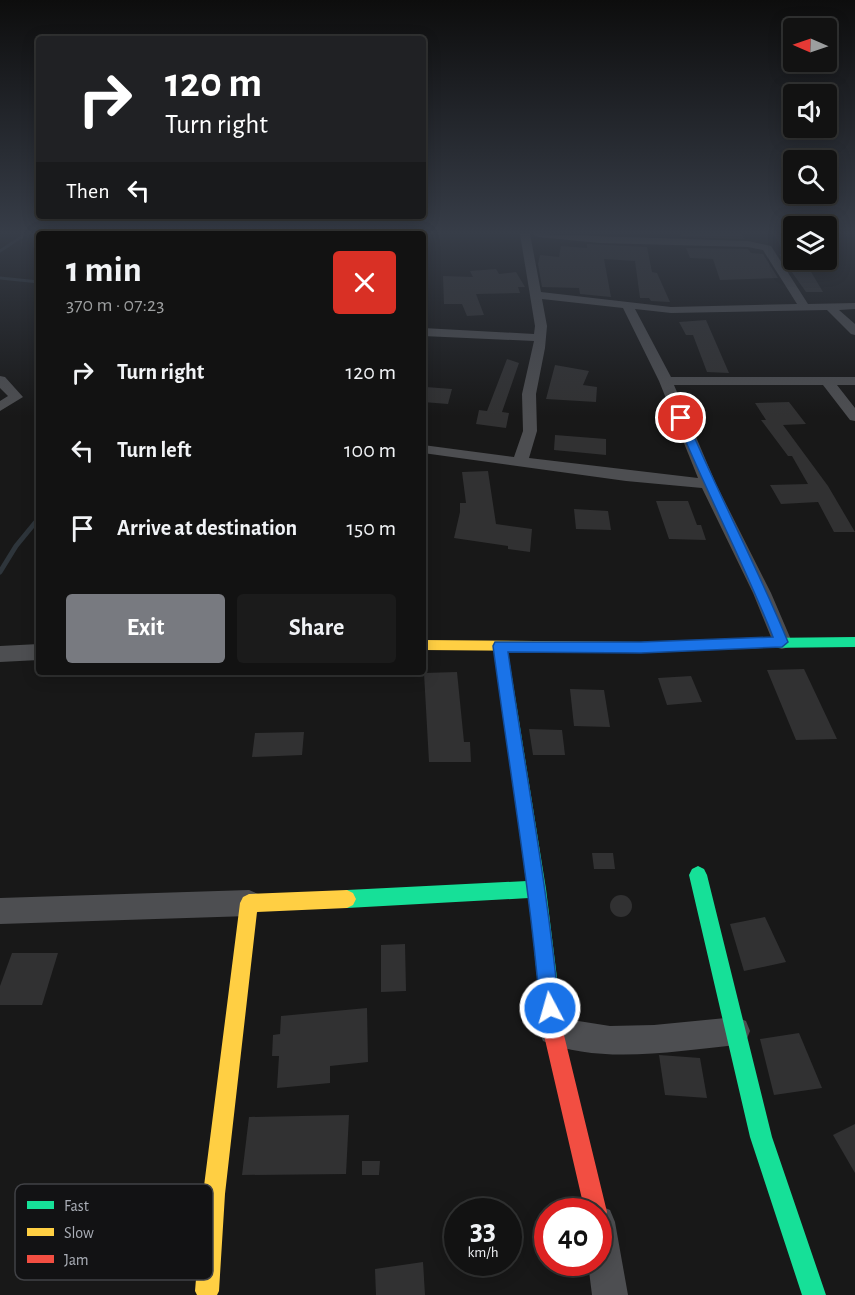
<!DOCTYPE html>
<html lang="en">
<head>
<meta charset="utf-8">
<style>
	body { margin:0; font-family:"Alegreya Sans",sans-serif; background:#1b1b1b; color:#f1f3f6; height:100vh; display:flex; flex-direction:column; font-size:22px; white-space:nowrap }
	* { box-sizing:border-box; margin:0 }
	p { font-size:20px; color:#9c9e9f }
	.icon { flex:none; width:33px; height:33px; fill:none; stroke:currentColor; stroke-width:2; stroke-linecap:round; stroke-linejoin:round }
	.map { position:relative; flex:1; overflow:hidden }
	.details { position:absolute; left:36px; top:231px; width:390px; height:444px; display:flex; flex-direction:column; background:#121212; border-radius:6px; box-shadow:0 3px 15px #0003,0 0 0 2px #313232 }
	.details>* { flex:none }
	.banner { position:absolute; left:36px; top:36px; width:390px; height:183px; border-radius:6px; box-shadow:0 3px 15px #0003,0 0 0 2px #313232; background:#202124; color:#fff; overflow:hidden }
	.needle { width:39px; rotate:272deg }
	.tools { position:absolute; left:783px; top:18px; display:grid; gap:12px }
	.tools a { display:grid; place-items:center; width:54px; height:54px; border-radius:6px; background:#121212; box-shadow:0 3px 15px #0003,0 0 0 2px #313232; font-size:30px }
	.speed { position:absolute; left:444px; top:1198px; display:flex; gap:12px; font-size:30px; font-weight:700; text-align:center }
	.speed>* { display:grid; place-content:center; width:78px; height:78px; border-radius:50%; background:#121212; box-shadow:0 3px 15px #0003,0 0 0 2px #313232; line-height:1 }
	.speed small { font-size:15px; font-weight:400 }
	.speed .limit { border:9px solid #d22; background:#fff; color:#111 }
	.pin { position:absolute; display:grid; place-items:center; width:51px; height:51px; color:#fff; margin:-26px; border:3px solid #fff; border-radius:50%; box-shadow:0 2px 6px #0007 }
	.me { position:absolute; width:66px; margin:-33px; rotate:354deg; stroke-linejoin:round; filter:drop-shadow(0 0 4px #0008) }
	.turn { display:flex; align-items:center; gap:21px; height:126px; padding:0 30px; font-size:27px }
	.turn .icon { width:78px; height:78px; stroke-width:2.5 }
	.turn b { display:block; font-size:42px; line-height:51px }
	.then { display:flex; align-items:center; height:57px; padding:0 30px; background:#0003; gap:12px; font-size:22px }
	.round { display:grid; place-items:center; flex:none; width:63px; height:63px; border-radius:6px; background:#1b1b1b }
	.headline { display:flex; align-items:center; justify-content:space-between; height:102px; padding:0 30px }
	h1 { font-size:36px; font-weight:600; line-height:45px }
	.cta { display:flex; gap:12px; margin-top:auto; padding:12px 30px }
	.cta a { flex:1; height:69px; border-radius:6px; background:#787a80; color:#fff; font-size:24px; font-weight:600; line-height:69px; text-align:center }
	.cta a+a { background:#1b1b1b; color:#f1f3f6 }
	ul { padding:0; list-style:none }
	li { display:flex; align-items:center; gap:18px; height:78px; padding:0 30px }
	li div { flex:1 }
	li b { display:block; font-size:22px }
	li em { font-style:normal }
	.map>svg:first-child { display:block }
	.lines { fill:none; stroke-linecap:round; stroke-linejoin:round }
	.stream-far1 { stroke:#2e353b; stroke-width:3 }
	.stream { stroke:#2e353b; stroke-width:5 }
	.building { fill:#313132 }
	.street { fill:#4d4e51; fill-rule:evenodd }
	.fast { fill:#16e098; fill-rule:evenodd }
	.slow { fill:#ffcf43; fill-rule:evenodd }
	.jam { fill:#f24e42; fill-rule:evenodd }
	.route { fill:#1a73e8; stroke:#114b97; stroke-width:1.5 }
	.key { fill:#121214; stroke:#404145; stroke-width:1.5 }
	.key-label { font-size:16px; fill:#abafb8 }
</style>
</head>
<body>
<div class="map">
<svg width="855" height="1295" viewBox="0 0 855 1295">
	<rect width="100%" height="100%" fill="#181818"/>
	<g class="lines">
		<!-- stream-far1 -->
		<g class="stream-far1">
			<path d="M 0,251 L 26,234"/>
			<path d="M 0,278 L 39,282"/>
		</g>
		<!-- stream -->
		<path class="stream" d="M 0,572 L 16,546 L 39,518"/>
	</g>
	<!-- building -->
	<g class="building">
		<path d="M 681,234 L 742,234 L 744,239 L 682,237 Z"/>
		<path d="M 774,234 L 794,235 L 794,260 L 804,260 L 823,292 L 806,292 L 779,254 L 785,255 Z"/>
		<path d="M 587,244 L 647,247 L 652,272 L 657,273 L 670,302 L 651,301 L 649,298 L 640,298 L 635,261 L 604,259 L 611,297 L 580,294 L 579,288 L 542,287 L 538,264 L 540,255 L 559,257 L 561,246 L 587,248 Z"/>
		<path d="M 686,248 L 748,249 L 751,253 L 763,254 L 778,278 L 720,280 L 713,259 L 690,258 Z"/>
		<path d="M 496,269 L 499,274 L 516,272 L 525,287 L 518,287 L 520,293 L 476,294 L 484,315 L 467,316 L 462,304 L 444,304 L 443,276 L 473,277 L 470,271 Z"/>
		<path d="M 706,320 L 729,373 L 707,372 L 693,335 L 686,335 L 679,322 Z"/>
		<path d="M 507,359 L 519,363 L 502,412 L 509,413 L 506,428 L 476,424 L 479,410 L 487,411 Z"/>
		<path d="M 555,365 L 589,371 L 583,385 L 597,387 L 596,402 L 546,399 Z"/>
		<path d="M 426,387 L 452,389 L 448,404 L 423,402 Z"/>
		<path d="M 789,402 L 806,424 L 783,425 L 828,486 L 855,532 L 834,532 L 818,502 L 781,504 L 770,485 L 808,484 L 792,456 L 788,456 L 761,420 L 766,420 L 755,403 Z"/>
		<path d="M 555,435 L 606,439 L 606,455 L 554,450 Z"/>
		<path d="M 488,471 L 496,524 L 532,529 L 530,552 L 508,549 L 508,546 L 454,538 L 460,512 L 460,503 L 466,503 L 462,472 Z"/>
		<path d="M 656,501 L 688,501 L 697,525 L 701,525 L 706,540 L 669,539 Z"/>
		<path d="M 574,509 L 608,511 L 611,530 L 576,529 Z"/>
		<path d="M 804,669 L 837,739 L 796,740 L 767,670 Z"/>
		<path d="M 457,672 L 464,742 L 470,742 L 471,762 L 429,762 L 424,673 Z"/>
		<path d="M 691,676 L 702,702 L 667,705 L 658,678 Z"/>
		<path d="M 570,689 L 604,690 L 610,727 L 574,726 Z"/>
		<path d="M 529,729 L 562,730 L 565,755 L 533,755 Z"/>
		<path d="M 304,732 L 302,755 L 252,757 L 255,733 Z"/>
		<path d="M 592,853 L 613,853 L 615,869 L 594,869 Z"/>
		<circle cx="621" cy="906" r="11"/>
		<path d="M 765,917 L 786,962 L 744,971 L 730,924 Z"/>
		<path d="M 405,944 L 406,991 L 381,992 L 381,945 Z"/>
		<path d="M 12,953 L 58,953 L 42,1005 L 0,1005 L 0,986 Z"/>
		<path d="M 367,1008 L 368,1062 L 330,1066 L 330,1083 L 277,1088 L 279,1056 L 272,1056 L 273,1035 L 280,1034 L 281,1016 Z"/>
		<path d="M 799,1033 L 822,1088 L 774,1095 L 760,1039 Z"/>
		<path d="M 659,1055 L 700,1058 L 707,1098 L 665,1095 Z"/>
		<path d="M 349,1115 L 346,1174 L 242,1175 L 249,1117 Z"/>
		<path d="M 855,1124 L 855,1173 L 833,1135 Z"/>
		<path d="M 362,1161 L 380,1161 L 379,1175 L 362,1175 Z"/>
		<path d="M 423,1262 L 425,1295 L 376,1295 L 375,1269 Z"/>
	</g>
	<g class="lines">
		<!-- street -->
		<g class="street">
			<path d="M 520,234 L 530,234 L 541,292 L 671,307 L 797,304 L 763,250 L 748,247 L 600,243 L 538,237 L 533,234 L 748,241 L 771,246 L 808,304 L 855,303 L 855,309 L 839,310 L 855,324 L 855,335 L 851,334 L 827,310 L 671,313 L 635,309 L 671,377 L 855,377 L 855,385 L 837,385 L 855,408 L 855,421 L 850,420 L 823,385 L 674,385 L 716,484 L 771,593 L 792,642 L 789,647 L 782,649 L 775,647 L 753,593 L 702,488 L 626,481 L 423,453 L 423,445 L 514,457 L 523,431 L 522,394 L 534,341 L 423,336 L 423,328 L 534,334 L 535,326 ZM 542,299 L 623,308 L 659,381 L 698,478 L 529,458 L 537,431 L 536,394 L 545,348 L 547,326 Z"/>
			<path d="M 0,376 L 5,377 L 23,397 L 0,411 L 0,401 L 8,396 L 0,388 Z"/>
			<path d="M 39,644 L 39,660 L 0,662 L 0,646 Z"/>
			<path d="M 249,890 L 258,894 L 262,903 L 258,912 L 249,916 L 0,924 L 0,898 Z"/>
			<path d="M 553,1017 L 610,1026 L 654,1025 L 736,1017 L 746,1021 L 750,1031 L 746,1041 L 736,1045 C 677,1051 599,1065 543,1041 L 539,1031 L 543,1021 Z"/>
			<path d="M 598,1205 L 610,1210 L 615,1222 L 628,1295 L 592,1295 L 588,1263 L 598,1263 L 598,1212 L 586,1212 Z"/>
		</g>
		<!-- fast -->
		<g class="fast">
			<path d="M 855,637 L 855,647 L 761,648 L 756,647 L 754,643 L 756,639 L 761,638 Z"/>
			<path d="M 500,641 L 505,642 L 507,646 L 546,889 L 558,986 L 555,993 L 548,996 L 541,993 L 538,986 L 529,898 L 347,908 L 341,905 L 338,899 L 341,893 L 347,890 L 527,881 L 493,646 L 495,642 Z"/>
			<path d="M 698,866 L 704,869 L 707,875 L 772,1137 L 826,1295 L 802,1295 L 750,1137 L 689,875 L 692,869 Z"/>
		</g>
		<!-- slow -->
		<g class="slow">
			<path d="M 761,638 L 766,639 L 768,643 L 766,647 L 761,648 L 641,652 L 423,650 L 423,640 L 641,642 Z"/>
			<path d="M 347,890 L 353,893 L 356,899 L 353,905 L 347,908 L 257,912 L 225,1194 L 219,1291 L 217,1295 L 197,1295 L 195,1291 L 203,1194 L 240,903 L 243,897 L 249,894 Z"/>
		</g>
		<!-- jam -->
		<path class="jam" d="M 548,976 L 555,979 L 558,986 L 563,1031 L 607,1212 L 604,1220 L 598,1222 L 598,1212 L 585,1212 L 543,1031 L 538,986 L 541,979 Z"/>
	</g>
	<!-- sky -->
	<linearGradient id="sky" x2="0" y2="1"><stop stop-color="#0d0d0d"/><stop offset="0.56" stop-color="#373d48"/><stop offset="1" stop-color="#373d48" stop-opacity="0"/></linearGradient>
	<rect width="855" height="416" fill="url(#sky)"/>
	<!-- route -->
	<path class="route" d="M 678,416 L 686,418 C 718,494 757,566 788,642 L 782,647 L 641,653 L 508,652 C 525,770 548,889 559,1008 L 557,1015 L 550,1018 L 543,1015 L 540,1008 C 530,887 509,767 493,646 L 495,642 L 641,642 L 773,637 C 744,563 706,492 676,418 Z"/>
	<!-- legend -->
	<rect x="15" y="1184" width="198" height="96" rx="9" class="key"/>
	<rect x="27" y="1201" width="27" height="8" fill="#16e098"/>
	<rect x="27" y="1228" width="27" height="8" fill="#ffcf43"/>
	<rect x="27" y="1255" width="27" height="8" fill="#f24e42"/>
	<g class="key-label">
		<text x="64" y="1211">Fast</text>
		<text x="64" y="1238">Slow</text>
		<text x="64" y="1265">Jam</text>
	</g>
</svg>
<div class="tools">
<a><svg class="needle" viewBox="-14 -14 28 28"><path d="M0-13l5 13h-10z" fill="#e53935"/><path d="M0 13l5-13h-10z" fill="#9c9e9f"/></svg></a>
<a><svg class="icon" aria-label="sound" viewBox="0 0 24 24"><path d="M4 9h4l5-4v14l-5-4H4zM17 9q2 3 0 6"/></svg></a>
<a><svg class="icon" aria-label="search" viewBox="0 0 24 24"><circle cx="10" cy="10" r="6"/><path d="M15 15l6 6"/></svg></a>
<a><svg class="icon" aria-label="layers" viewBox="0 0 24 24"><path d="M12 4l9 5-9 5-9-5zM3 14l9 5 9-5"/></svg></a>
</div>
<div class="speed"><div>33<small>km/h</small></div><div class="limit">40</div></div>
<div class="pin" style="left:681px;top:418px;background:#d93025"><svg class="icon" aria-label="arrive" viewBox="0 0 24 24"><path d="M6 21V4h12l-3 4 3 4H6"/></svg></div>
<svg class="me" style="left:550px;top:1008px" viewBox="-20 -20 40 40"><circle r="17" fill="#1a73e8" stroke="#fff" stroke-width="3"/><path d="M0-11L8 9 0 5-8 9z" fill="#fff"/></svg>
<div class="banner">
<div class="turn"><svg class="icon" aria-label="right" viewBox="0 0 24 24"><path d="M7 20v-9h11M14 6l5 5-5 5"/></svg><div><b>120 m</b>Turn right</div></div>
<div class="then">Then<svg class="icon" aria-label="left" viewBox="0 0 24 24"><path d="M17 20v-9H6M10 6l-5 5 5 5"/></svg></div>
</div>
<section class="details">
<div class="headline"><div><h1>1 min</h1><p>370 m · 07:23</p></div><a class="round" style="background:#d93025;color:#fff"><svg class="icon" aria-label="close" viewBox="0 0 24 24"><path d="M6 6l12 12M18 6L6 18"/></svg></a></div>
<ul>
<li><svg class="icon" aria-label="right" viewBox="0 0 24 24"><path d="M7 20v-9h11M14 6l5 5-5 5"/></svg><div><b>Turn right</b></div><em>120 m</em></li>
<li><svg class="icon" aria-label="left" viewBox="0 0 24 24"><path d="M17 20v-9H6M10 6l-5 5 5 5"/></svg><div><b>Turn left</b></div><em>100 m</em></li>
<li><svg class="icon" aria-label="arrive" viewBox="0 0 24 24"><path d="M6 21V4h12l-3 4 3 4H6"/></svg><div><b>Arrive at destination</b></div><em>150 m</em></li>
</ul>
<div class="cta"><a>Exit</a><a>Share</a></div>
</section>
</div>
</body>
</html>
